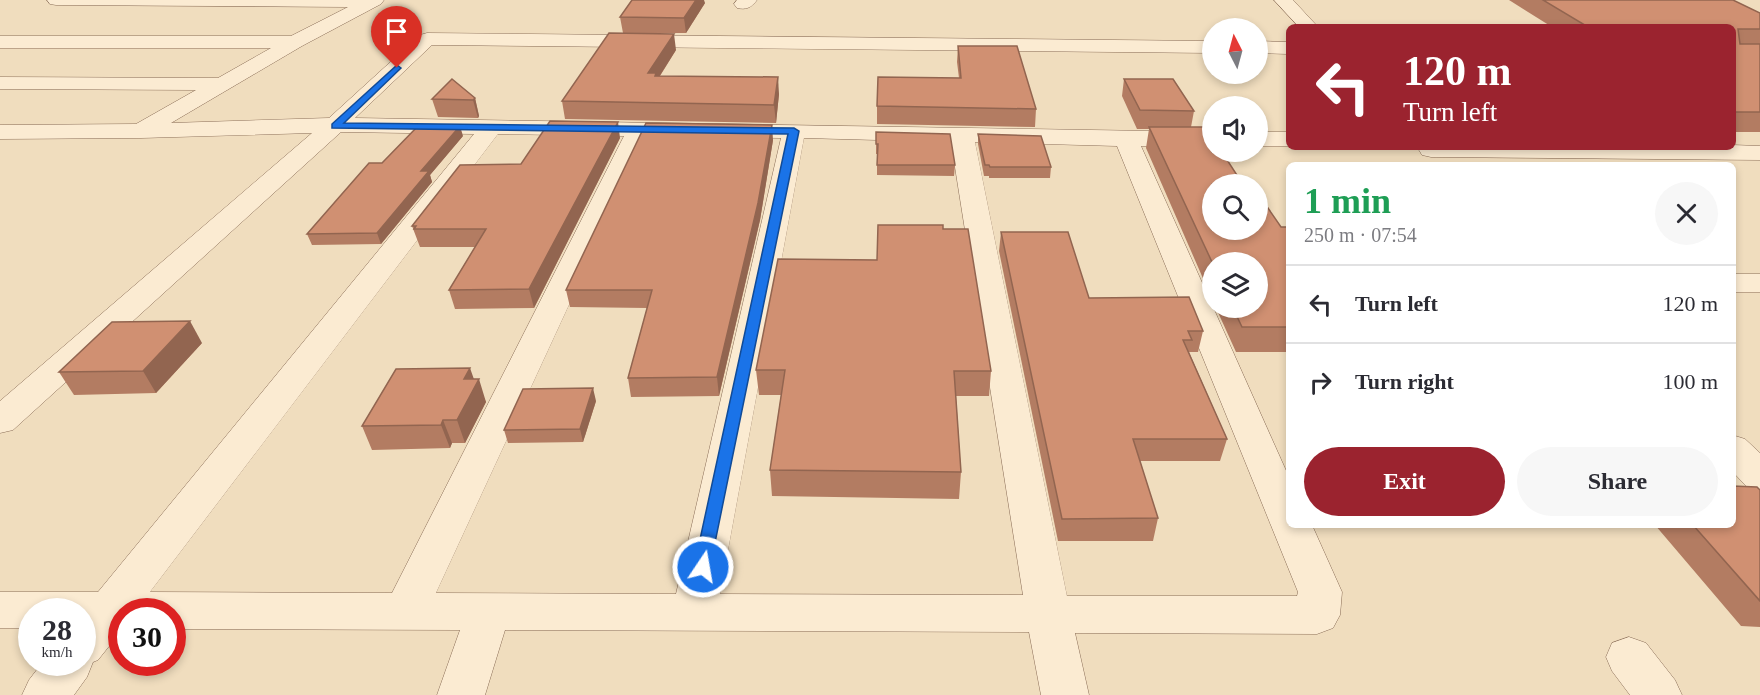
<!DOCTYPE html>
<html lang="en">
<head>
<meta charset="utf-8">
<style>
	body { margin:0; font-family:"Times New Roman",serif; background:#f7f7f7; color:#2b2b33; height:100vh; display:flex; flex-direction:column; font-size:22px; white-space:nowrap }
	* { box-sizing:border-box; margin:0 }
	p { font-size:20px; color:#7c7c81 }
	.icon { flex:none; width:33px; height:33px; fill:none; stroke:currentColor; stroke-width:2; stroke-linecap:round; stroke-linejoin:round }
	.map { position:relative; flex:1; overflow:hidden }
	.panel { position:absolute; left:1286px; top:162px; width:450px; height:366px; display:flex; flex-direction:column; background:#fff; border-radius:9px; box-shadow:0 3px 9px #0003 }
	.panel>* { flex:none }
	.top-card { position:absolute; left:1286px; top:24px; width:450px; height:126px; border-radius:9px; box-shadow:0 3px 9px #0003; background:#9b232f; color:#fff; overflow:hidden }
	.needle { width:39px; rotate:354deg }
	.buttons { position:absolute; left:1202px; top:18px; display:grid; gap:12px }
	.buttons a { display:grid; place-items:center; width:66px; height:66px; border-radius:50%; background:#fff; box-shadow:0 3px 9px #0003; font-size:30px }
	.speed { position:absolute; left:18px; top:598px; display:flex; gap:12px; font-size:30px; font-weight:700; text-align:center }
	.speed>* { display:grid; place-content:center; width:78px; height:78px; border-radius:50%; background:#fff; box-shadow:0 3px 9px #0003; line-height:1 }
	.speed small { font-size:15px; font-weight:400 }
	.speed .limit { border:9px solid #d22; background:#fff; color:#111 }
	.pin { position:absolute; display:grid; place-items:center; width:51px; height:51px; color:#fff; margin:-62px -26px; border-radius:50% 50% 50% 0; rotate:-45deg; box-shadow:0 0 6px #0007 }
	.pin .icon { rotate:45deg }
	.me { position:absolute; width:66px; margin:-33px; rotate:12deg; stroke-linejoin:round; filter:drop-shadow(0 0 4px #0008) }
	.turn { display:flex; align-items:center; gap:21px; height:126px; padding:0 18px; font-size:27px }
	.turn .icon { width:78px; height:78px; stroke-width:2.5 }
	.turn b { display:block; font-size:42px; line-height:51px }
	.round { display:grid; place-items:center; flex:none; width:63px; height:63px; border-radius:32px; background:#f7f7f7 }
	.headline { display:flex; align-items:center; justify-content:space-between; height:102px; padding:0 18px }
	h1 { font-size:36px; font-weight:800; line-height:45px; color:#1e9e55 }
	.cta { display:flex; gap:12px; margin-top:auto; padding:12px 18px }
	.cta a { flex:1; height:69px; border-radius:36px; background:#9b232f; color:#fff; font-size:24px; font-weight:800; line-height:69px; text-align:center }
	.cta a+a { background:#f7f7f7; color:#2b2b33 }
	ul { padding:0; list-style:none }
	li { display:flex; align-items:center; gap:18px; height:78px; padding:0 18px; border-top:2px solid #e1e1e2 }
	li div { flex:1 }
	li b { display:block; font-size:22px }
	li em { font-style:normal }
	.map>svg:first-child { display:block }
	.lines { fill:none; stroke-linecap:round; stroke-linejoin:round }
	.minor-casing { stroke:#896c56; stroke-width:1 }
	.minor { fill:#fbebd2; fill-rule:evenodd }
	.wall { fill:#b37c62 }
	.shaded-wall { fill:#926550 }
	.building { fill:#d09072; stroke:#926550; stroke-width:1.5 }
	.route { fill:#1a73e8; stroke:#114b97; stroke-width:1.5 }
</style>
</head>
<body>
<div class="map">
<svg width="1760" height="695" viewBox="0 0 1760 695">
	<rect width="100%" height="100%" fill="#f0ddbe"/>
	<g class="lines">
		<!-- minor casing -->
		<g class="minor-casing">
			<g id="minor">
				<path d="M 47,0 L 384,0 L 381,4 L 302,46 L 171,123 L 329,118 L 420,35 L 427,33 L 1212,41 L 1212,53 L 432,45 L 355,118 L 1212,132 L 1212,146 L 1141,146 L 1288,475 L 1288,525 L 1312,525 L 1342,592 L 1340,615 L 1333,628 L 1317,634 L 1075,633 L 1089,695 L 1041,695 L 1029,632 L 505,630 L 485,695 L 437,695 L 460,630 L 172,629 L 172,612 L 122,612 L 122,630 L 98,660 L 93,662 L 87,677 L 74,695 L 22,695 L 29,680 L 42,663 L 82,663 L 82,612 L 32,612 L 32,628 L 0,628 L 0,592 L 98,592 L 474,134 L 341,132 L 13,430 L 0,433 L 0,401 L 312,133 L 141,138 L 0,139 L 0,125 L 136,124 L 196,90 L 0,89 L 0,77 L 218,78 L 271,48 L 0,48 L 0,36 L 291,36 L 348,7 L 56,5 L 50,4 ZM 498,134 L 624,136 L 392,593 L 150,592 ZM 647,136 L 781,138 L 676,594 L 436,593 ZM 804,138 L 951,142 L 1023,595 L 720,594 ZM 975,142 L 1117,146 L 1298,592 L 1297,596 L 1067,596 Z"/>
				<path d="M 737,0 L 757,0 C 751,8 746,10 737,8 L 734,4 Z"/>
				<path d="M 1274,0 L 1293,0 L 1318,27 L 1299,27 Z"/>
				<path d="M 1257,41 L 1288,42 L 1288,54 L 1257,53 Z"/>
				<rect x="1257" y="132" width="31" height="14"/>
				<path d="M 1732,145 L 1760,146 L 1760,160 L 1431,157 L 1422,155 L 1419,150 L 1421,147 Z"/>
				<rect x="1732" y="274" width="28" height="18"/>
				<path d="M 1732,435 L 1745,439 L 1760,453 L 1760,490 L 1746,486 L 1732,471 Z"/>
				<path d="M 1629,637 L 1646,643 L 1675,680 L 1682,695 L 1630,695 L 1612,671 L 1606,657 L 1612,643 Z"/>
			</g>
		</g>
		<!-- minor -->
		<use href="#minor" class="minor"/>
	</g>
	<!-- wall -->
	<g class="wall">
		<path d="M 1509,0 L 1733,0 L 1760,13 L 1760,132 L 1732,132 L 1732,27 L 1552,27 Z"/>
		<path d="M 705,3 L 686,33 L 623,33 L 620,17 Z"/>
		<path d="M 958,46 L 1036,109 L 1035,127 L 877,124 L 877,106 L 959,78 L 957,62 Z"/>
		<path d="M 676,50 L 660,76 L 779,94 L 776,123 L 565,119 L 562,101 Z"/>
		<path d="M 1124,79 L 1194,111 L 1191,127 L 1242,183 L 1281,227 L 1288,227 L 1288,352 L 1236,352 L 1216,308 L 1257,308 L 1212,262 L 1212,299 L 1146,148 L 1149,129 L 1137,129 L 1122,96 Z"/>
		<path d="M 475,98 L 479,116 L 478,118 L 438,117 L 432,99 Z"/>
		<path d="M 876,132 L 955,165 L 954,176 L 877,175 L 877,154 L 876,154 Z"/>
		<path d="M 978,134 L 1051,167 L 1050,178 L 989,178 L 989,176 L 984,176 L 978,144 Z"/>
		<path d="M 463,136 L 430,175 L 432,182 L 381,244 L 312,245 L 307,234 L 382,163 Z"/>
		<path d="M 620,138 L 534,308 L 455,309 L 449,290 L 475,247 L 420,247 L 412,226 L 521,164 Z"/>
		<path d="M 773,140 L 760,220 L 719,396 L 631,397 L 628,378 L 647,308 L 570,307 L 566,290 Z"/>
		<path d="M 943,229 L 991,371 L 989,396 L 956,396 L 961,472 L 959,499 L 772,496 L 770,470 L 781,395 L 759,395 L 756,370 L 877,260 Z"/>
		<path d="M 1001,232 L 1089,298 L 1203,331 L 1198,352 L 1189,352 L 1227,439 L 1220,461 L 1140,461 L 1158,518 L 1153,541 L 1058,541 L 999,251 Z"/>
		<path d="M 202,343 L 156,393 L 74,395 L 59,372 Z"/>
		<path d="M 474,379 L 486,402 L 465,443 L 452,443 L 450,448 L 372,450 L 362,426 Z"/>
		<path d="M 596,401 L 583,442 L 508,443 L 504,430 Z"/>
		<path d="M 1760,490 L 1760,627 L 1741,626 L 1655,525 L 1732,525 Z"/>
	</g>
	<!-- shaded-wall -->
	<g class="shaded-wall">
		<path d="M 696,0 L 704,0 L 705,3 L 686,33 L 684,18 Z"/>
		<path d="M 674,34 L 676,50 L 657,80 L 648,73 Z"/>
		<path d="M 778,77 L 779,94 L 776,123 L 774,105 Z"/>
		<path d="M 475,98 L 479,116 L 478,118 L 473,100 Z"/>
		<path d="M 618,122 L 620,138 L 534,308 L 529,289 Z"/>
		<path d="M 772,125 L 773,140 L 760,220 L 719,396 L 717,377 Z"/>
		<path d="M 460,126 L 463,136 L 430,175 L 432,182 L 381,244 L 377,233 L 421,171 Z"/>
		<path d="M 190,321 L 202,343 L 156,393 L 143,371 Z"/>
		<path d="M 470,368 L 476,385 L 479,379 L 486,402 L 465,443 L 457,420 L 464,379 Z"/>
		<path d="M 593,388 L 596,401 L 583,442 L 580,429 Z"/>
		<path d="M 443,420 L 452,443 L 450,448 L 441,425 Z"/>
	</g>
	<!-- building -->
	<g class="building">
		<path d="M 632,0 L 696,0 L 684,18 L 620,17 Z"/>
		<path d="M 1543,0 L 1733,0 L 1760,13 L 1760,29 L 1738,29 L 1740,44 L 1760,44 L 1760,112 L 1732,112 L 1732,27 L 1588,27 Z"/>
		<path d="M 609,33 L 674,34 L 648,73 L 656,73 L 655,76 L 778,77 L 774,105 L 562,101 Z"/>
		<path d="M 958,46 L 1017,46 L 1036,109 L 877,106 L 878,77 L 961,78 Z"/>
		<path d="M 452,79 L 475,98 L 473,100 L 432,99 Z"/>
		<path d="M 1124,79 L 1173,79 L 1194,111 L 1140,110 Z"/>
		<path d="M 550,121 L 618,122 L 529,289 L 449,290 L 486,229 L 414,229 L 416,226 L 412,226 L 460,165 L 521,164 Z"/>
		<path d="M 646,123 L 772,125 L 758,203 L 717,377 L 628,378 L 652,290 L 566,290 Z"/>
		<path d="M 418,126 L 460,126 L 421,171 L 429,171 L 377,233 L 307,234 L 369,163 L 382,163 Z"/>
		<path d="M 1149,127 L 1206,127 L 1212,136 L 1212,152 L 1222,152 L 1242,183 L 1251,183 L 1252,184 L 1212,184 L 1212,230 L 1257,230 L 1257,192 L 1281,227 L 1288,227 L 1288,327 L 1242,327 L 1233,308 L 1257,308 L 1257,262 L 1212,262 Z"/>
		<path d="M 876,132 L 950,134 L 955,165 L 877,165 L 878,144 L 876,144 Z"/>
		<path d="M 978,134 L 1041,136 L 1051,167 L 990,167 L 989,165 L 985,165 Z"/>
		<path d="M 878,225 L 943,225 L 943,229 L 968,229 L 991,371 L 954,371 L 961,472 L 770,470 L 785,370 L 756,370 L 778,259 L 877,260 Z"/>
		<path d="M 1001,232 L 1068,232 L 1089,298 L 1189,297 L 1203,331 L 1188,331 L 1192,340 L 1183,340 L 1227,439 L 1133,439 L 1158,518 L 1062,519 Z"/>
		<path d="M 190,321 L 143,371 L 59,372 L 112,322 Z"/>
		<path d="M 470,368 L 464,379 L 479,379 L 457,420 L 443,420 L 441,425 L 362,426 L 396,369 Z"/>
		<path d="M 593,388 L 580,429 L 504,430 L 523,389 Z"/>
		<path d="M 1732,486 L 1757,487 L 1760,490 L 1760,601 L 1693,525 L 1732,525 Z"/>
	</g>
	<!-- route -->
	<path class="route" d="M 397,65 L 401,68 L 400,69 L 344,123 L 794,128 L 799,131 L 709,572 L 703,574 L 697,572 L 694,567 L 788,134 L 332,128 L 332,124 Z"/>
</svg>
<div class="buttons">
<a><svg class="needle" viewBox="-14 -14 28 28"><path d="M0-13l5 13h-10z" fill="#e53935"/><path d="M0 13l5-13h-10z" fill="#7c7c81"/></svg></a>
<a><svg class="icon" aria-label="sound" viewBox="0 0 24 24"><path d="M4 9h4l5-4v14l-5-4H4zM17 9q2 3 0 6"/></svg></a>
<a><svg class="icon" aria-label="search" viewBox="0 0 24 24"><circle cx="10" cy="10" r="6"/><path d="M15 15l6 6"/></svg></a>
<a><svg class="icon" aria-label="layers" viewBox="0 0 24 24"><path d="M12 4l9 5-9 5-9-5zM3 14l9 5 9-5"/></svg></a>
</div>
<div class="speed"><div>28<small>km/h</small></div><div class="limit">30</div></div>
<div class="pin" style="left:397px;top:68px;background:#d93025"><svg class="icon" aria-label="arrive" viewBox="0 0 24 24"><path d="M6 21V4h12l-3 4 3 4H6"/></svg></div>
<svg class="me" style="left:703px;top:567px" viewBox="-20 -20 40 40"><circle r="17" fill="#1a73e8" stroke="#fff" stroke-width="3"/><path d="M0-11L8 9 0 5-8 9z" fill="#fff"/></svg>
<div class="top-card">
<div class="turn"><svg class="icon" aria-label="left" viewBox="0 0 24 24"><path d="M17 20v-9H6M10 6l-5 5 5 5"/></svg><div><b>120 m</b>Turn left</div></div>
</div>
<section class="panel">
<div class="headline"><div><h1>1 min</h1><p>250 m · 07:54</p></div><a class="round"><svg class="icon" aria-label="close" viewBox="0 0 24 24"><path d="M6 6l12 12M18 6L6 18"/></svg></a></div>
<ul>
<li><svg class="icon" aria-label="left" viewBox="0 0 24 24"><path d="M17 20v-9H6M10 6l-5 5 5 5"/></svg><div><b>Turn left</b></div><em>120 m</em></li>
<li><svg class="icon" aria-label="right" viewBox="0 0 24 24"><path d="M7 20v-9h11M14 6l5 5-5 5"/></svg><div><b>Turn right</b></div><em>100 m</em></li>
</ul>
<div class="cta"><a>Exit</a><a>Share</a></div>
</section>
</div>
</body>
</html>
